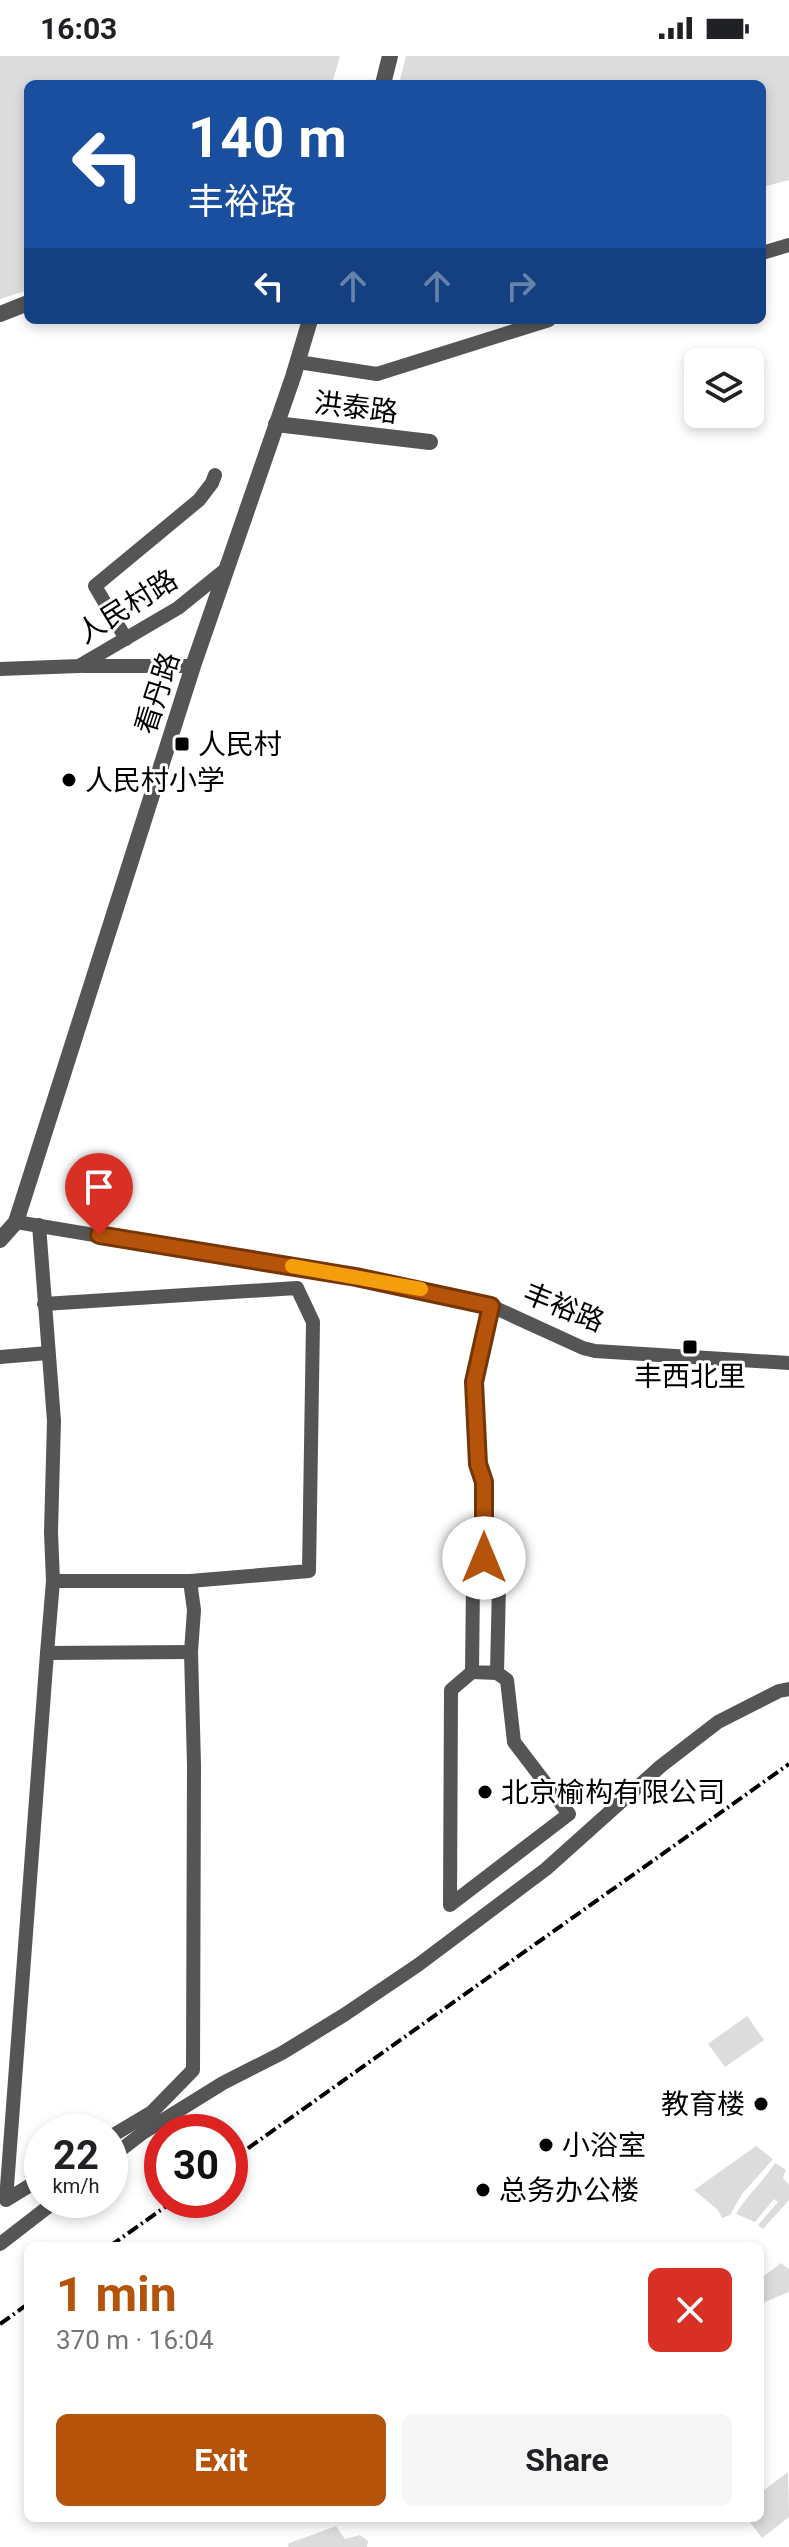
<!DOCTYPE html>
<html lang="en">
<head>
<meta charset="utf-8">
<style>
	body { margin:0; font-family:Roboto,"Noto Sans SC",sans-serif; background:#f6f6f6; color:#202124; height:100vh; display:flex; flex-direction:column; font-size:30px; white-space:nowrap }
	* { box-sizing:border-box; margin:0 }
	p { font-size:26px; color:#757577 }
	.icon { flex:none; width:44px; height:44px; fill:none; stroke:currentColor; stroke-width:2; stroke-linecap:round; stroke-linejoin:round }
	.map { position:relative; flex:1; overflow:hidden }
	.sheet { position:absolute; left:24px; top:2186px; width:740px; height:280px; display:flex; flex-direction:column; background:#fff; border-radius:12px; box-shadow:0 4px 12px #0003 }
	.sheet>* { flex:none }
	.banner { position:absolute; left:24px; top:24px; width:742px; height:244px; border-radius:12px; box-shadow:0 4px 12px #0003; background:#1a4fa0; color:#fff; overflow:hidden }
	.tools { position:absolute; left:684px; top:292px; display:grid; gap:16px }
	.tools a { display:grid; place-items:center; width:80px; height:80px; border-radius:12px; background:#fff; box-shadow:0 4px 12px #0003; font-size:40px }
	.speed { position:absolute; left:24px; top:2058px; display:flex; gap:16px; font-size:40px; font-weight:700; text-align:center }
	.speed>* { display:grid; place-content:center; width:104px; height:104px; border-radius:50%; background:#fff; box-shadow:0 4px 12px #0003; line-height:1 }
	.speed small { font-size:20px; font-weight:400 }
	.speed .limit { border:12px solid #d22; background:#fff; color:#111 }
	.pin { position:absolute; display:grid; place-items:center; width:68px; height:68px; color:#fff; margin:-82px -34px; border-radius:50% 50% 50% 0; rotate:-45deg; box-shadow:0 0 8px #0007 }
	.pin .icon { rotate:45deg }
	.me { position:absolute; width:88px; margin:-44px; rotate:0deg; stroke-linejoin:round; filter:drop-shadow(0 0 6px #0008) }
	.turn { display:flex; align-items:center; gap:28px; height:168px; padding:0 32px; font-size:36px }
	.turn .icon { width:104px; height:104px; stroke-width:2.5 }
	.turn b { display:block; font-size:56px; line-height:68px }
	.lanes { display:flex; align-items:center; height:76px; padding:0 32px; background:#0003; justify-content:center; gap:40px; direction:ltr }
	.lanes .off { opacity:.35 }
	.round { display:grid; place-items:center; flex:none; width:84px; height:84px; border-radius:12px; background:#f6f6f6 }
	.summary { display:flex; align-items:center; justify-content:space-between; height:136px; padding:0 32px }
	h1 { font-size:48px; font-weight:700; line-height:60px; color:#b45309 }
	.action { display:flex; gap:16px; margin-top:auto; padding:16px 32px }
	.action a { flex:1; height:92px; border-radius:12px; background:#b45309; color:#fff; font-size:32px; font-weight:700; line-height:92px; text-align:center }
	.action a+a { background:#f6f6f6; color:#202124 }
	.status { display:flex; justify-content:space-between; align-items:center; height:56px; padding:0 40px; background:#fff; direction:ltr }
	.status svg { height:22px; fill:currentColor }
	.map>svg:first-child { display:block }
	.green { fill:#dcdcdc }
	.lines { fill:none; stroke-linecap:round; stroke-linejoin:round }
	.minor { stroke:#555; stroke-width:14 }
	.tertiary { stroke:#555; stroke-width:16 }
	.rail { stroke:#000; stroke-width:4; stroke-dasharray:12 4 2 4; stroke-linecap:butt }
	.route-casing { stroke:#753606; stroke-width:20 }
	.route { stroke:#b45309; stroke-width:14 }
	.slow { stroke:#f59e0b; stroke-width:14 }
	.poi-dot { fill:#000; stroke:#fff; stroke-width:3 }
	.labels { text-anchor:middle; stroke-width:6; stroke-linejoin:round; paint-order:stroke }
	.street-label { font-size:28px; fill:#000; stroke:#fff }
	.poi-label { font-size:28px; fill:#000; stroke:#fff; text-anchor:start }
</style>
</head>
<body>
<div class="status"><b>16:03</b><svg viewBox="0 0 49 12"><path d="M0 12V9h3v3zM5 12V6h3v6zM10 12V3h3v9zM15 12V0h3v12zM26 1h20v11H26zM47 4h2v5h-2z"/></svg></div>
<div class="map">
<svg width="789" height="2491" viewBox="0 0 789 2491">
	<rect width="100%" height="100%" fill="#fff"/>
	<!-- green -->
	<g class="green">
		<path d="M 0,0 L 340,0 L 332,28 L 28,28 L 28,234 L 0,243 Z"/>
		<path d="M 406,0 L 789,0 L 789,124 L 762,131 L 762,28 L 399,28 Z"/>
		<path d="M 747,1960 L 764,1984 L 725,2011 L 708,1988 Z"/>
		<path d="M 756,2090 L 773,2103 L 742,2138 L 730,2159 L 722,2162 L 718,2154 L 694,2134 Z"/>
		<path d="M 775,2107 L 786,2114 L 783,2122 L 789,2129 L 789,2144 L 763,2173 L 758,2169 L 778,2146 L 774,2143 L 755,2166 L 736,2158 C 747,2139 763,2126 775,2107 Z"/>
		<path d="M 781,2207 L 789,2213 L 789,2236 L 760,2248 L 760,2223 Z"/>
		<path d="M 788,2416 L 789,2461 L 762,2482 L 747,2462 L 760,2462 L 760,2437 Z"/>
		<path d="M 336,2470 L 345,2483 L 360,2479 L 368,2485 L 367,2491 L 289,2491 L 287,2488 Z"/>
	</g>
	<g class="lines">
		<!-- minor -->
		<g class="minor">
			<path d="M 762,197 L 789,189"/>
			<path d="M 298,306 L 377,318 L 549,264"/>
			<path d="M 126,583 L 95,530 L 199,444 L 212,427 L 215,419"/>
			<path d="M 83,610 L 193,610"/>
			<path d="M 0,613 L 79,610 L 178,552 L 225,514"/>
			<path d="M 16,1166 L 413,1232 L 491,1250 L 583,1292 L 595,1295 L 789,1307"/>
			<path d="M 39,1169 L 54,1365 L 51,1476 L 53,1525 L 190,1525 L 309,1515 L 313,1266 L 297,1232 L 44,1248"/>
			<path d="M 0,1301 L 48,1297"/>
			<path d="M 53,1525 L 47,1597 L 191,1596"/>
			<path d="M 484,1527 L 499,1528 L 497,1617 L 472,1616 L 473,1527 L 484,1527 L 484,1426 L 478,1408 L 474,1326 L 491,1250"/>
			<path d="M 472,1616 L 451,1634 L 450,1849 L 569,1758 L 514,1686 L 507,1624 L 497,1617"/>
			<path d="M 110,2081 L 152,2056 L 193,2014 L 194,1709 L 191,1596 L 194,1554 L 190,1525"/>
			<path d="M 110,2102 L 144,2076 L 223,2027 L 282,1997 L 344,1959 L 418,1909 L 546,1813 L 661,1710 L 718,1666 L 779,1635 L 789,1633"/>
			<path d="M 42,2122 L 6,2144 L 47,1597"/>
			<path d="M 0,2188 L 57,2144"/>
		</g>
		<!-- tertiary -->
		<g class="tertiary">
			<path d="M 383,28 L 390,0"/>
			<path d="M 0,258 L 28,247"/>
			<path d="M 276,368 L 430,386"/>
			<path d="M 0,1184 L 16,1166 L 193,610 L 293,321 L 310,264"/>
		</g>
		<!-- rail -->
		<g class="rail">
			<path d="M 230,2105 L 789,1708"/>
			<path d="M 110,2190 L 175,2144"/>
			<path d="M 0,2268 L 28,2248"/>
		</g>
	</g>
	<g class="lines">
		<!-- route casing -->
		<g class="route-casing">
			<path id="route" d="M 99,1179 L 356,1221 L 491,1250 L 474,1326 L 478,1408 L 484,1426 L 484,1502"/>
		</g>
		<!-- route -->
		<use href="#route" class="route"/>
		<!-- slow -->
		<path class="slow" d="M 292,1210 L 421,1233"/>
	</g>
	<!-- markers -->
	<g class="poi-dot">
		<rect x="174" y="680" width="16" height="16" rx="4"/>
		<circle cx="69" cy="724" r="8"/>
		<rect x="682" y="1283" width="16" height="16" rx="4"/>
		<circle cx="485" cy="1736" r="8"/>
		<circle cx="761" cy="2048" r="8"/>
		<circle cx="546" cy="2089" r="8"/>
		<circle cx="483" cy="2134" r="8"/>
	</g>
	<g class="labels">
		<!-- street labels -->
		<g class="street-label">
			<text transform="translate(356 351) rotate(7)" y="10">洪泰路</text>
			<text transform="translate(127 550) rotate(-32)" y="10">人民村路</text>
			<text transform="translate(157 637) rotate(-72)" y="10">看丹路</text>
			<text transform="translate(564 1251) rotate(22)" y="10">丰裕路</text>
		</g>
		<!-- poi labels -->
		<g class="poi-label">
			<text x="198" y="698">人民村</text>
			<text x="85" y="734">人民村小学</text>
			<text x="690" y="1330" text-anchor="middle">丰西北里</text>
			<text x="501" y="1746">北京榆构有限公司</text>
			<text x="745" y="2058" text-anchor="end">教育楼</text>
			<text x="562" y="2099">小浴室</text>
			<text x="499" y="2144">总务办公楼</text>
		</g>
	</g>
</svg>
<div class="tools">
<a><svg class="icon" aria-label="layers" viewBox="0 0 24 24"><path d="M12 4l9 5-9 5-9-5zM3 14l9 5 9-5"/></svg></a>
</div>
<div class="speed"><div>22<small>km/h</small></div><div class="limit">30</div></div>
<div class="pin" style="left:99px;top:1179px;background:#d93025"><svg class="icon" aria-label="arrive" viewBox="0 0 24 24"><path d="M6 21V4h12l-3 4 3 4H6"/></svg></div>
<svg class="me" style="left:484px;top:1502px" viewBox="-20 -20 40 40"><circle r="19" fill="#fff"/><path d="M0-13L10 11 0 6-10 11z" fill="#b45309"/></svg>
<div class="banner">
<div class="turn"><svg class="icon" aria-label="left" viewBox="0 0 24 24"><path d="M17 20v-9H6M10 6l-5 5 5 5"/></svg><div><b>140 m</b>丰裕路</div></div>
<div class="lanes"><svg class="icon" aria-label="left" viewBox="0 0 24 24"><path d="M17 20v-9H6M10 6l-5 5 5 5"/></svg><svg class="icon off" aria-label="ahead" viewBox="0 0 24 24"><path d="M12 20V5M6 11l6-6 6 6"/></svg><svg class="icon off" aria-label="ahead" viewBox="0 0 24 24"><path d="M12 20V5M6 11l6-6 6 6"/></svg><svg class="icon off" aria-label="right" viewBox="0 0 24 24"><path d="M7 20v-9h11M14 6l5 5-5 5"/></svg></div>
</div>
<section class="sheet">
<div class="summary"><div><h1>1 min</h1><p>370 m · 16:04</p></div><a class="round" style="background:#d93025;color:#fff"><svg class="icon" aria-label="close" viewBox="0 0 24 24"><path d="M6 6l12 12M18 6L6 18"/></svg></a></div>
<div class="action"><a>Exit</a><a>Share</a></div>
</section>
</div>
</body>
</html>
